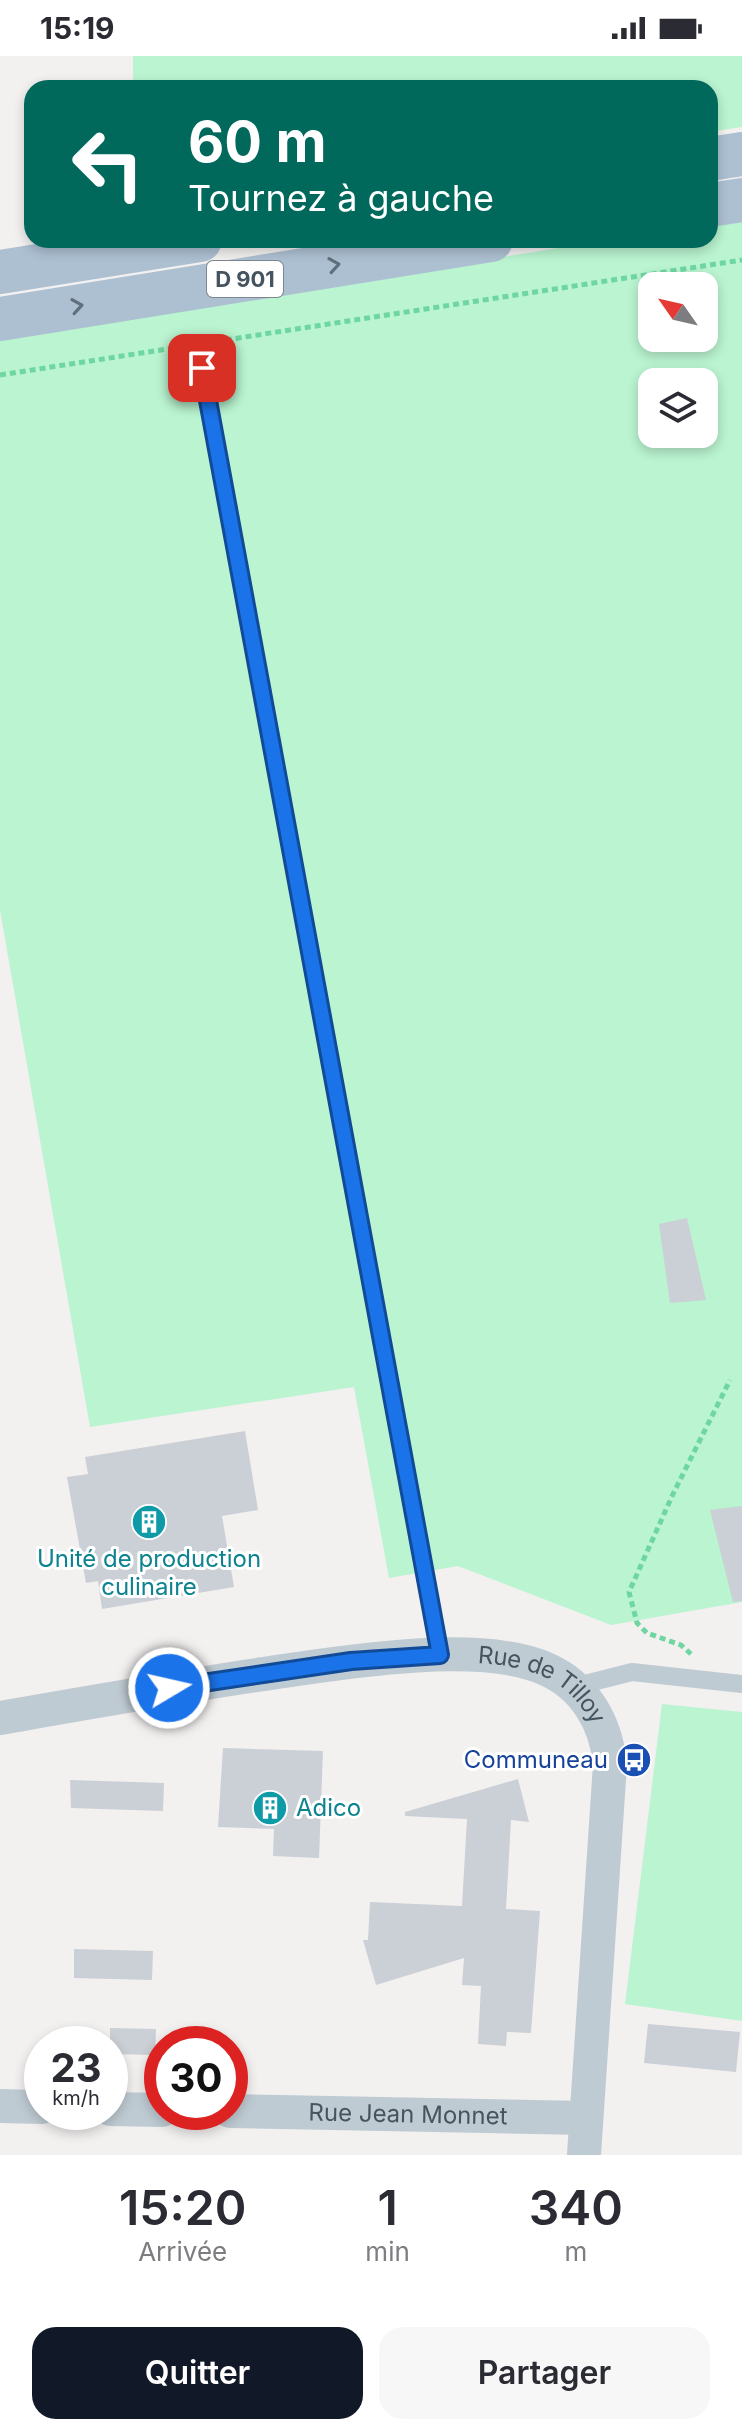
<!DOCTYPE html>
<html lang="fr">
<head>
<meta charset="utf-8">
<style>
	body { margin:0; font-family:Inter,sans-serif; background:#f7f7f7; color:#2b2b33; height:100vh; display:flex; flex-direction:column; font-size:30px; white-space:nowrap }
	* { box-sizing:border-box; margin:0 }
	p { font-size:26px; color:#7c7c81 }
	.icon { flex:none; width:44px; height:44px; fill:none; stroke:currentColor; stroke-width:2; stroke-linecap:round; stroke-linejoin:round }
	.map { position:relative; height:2099px; overflow:hidden }
	.panel { display:flex; flex-direction:column; background:#fff; flex:1 }
	.panel>* { flex:none }
	.banner { position:absolute; left:24px; top:24px; width:694px; height:168px; border-radius:24px; box-shadow:0 4px 12px #0003; background:#00695c; color:#fff; overflow:hidden }
	.needle { width:52px; rotate:304deg }
	.controls { position:absolute; left:638px; top:216px; display:grid; gap:16px }
	.controls a { display:grid; place-items:center; width:80px; height:80px; border-radius:16px; background:#fff; box-shadow:0 4px 12px #0003; font-size:40px }
	.speed { position:absolute; left:24px; top:1970px; display:flex; gap:16px; font-size:40px; font-weight:700; text-align:center }
	.speed>* { display:grid; place-content:center; width:104px; height:104px; border-radius:50%; background:#fff; box-shadow:0 4px 12px #0003; line-height:1 }
	.speed small { font-size:20px; font-weight:400 }
	.speed .limit { border:12px solid #d22; background:#fff; color:#111 }
	.pin { position:absolute; display:grid; place-items:center; width:68px; height:68px; color:#fff; margin:-34px; border-radius:16px; box-shadow:0 4px 12px #0006 }
	.me { position:absolute; width:88px; margin:-44px; rotate:81deg; stroke-linejoin:round; filter:drop-shadow(0 0 6px #0008) }
	.turn { display:flex; align-items:center; gap:28px; height:168px; padding:0 32px; font-size:36px }
	.turn .icon { width:104px; height:104px; stroke-width:2.5 }
	.turn b { display:block; font-size:56px; line-height:68px }
	.eta { display:flex; justify-content:space-evenly; align-items:center; height:136px; text-align:center }
	.eta b { font-size:48px; font-weight:600; line-height:56px }
	.action { display:flex; gap:16px; margin-top:auto; padding:16px 32px }
	.action a { flex:1; height:92px; border-radius:24px; background:#111827; color:#fff; font-size:32px; font-weight:600; line-height:92px; text-align:center }
	.action a+a { background:#f7f7f7; color:#2b2b33 }
	.status { display:flex; justify-content:space-between; align-items:center; height:56px; padding:0 40px; background:#fff; direction:ltr }
	.status svg { height:22px; fill:currentColor }
	.map>svg:first-child { display:block }
	.green { fill:#baf4d0; fill-rule:evenodd }
	.building { fill:#cbcfd6 }
	.lines { fill:none; stroke-linecap:round; stroke-linejoin:round }
	.path { stroke:#6ed7a1; stroke-width:5; stroke-dasharray:6 4; stroke-linecap:butt }
	.lane { stroke:#bfcbd3; stroke-width:18 }
	.street { stroke:#bfcbd3; stroke-width:34 }
	.primary { stroke:#adc0d2; stroke-width:44 }
	.oneway { stroke:#606f7c }
	.route-casing { stroke:#114b97; stroke-width:20 }
	.route { stroke:#1a73e8; stroke-width:14 }
	.labels { text-anchor:middle; stroke-width:6; stroke-linejoin:round; paint-order:stroke }
	.shield { fill:#fff; stroke:#7e8790; stroke-width:2 }
	.shield-label { font-size:22px; font-weight:bold; fill:#465460 }
	.culture-label { font-size:24px; fill:#0d838f; stroke:#fff }
	.street-label { font-size:24px; fill:#465460; stroke:#fff }
	.transit-label { font-size:24px; fill:#164399; stroke:#fff; text-anchor:end }
</style>
</head>
<body>
<div class="status"><b>15:19</b><svg viewBox="0 0 49 12"><path d="M0 12V9h3v3zM5 12V6h3v6zM10 12V3h3v9zM15 12V0h3v12zM26 1h20v11H26zM47 4h2v5h-2z"/></svg></div>
<div class="map">
<svg width="742" height="2099" viewBox="0 0 742 2099">
	<rect width="100%" height="100%" fill="#f3f0f0"/>
	<!-- green -->
	<g class="green">
		<path d="M 133,0 L 742,0 L 742,71 L 710,76 L 710,32 L 133,32 Z"/>
		<path d="M 742,163 L 742,1546 L 611,1569 L 458,1510 L 389,1522 L 354,1331 L 90,1371 L 0,854 L 0,281 L 608,184 L 710,184 L 710,168 ZM 652,230 L 704,230 L 704,282 L 652,282 ZM 652,326 L 704,326 L 704,378 L 652,378 Z"/>
		<path d="M 662,1648 L 742,1656 L 742,1965 L 625,1948 Z"/>
	</g>
	<!-- building -->
	<g class="building">
		<path d="M 687,1162 L 706,1244 L 670,1247 L 659,1168 Z"/>
		<path d="M 245,1375 L 258,1454 L 222,1460 L 234,1531 L 102,1553 L 98,1525 L 86,1527 L 67,1421 L 88,1418 L 85,1401 Z"/>
		<path d="M 742,1450 L 742,1545 L 733,1546 L 710,1454 Z"/>
		<path d="M 223,1692 L 323,1695 L 319,1802 L 273,1800 L 274,1773 L 218,1771 Z"/>
		<path d="M 518,1723 L 529,1766 L 511,1764 L 506,1853 L 540,1855 L 531,1977 L 507,1976 L 506,1990 L 478,1988 L 481,1930 L 462,1929 L 464,1902 L 376,1929 L 363,1884 L 368,1884 L 370,1846 L 462,1850 L 467,1763 L 405,1760 L 405,1756 Z"/>
		<path d="M 70,1724 L 164,1727 L 163,1755 L 71,1752 Z"/>
		<path d="M 74,1893 L 153,1895 L 152,1924 L 74,1922 Z"/>
		<path d="M 648,1968 L 740,1976 L 736,2016 L 644,2007 Z"/>
		<path d="M 110,1972 L 156,1973 L 155,1999 L 110,1998 Z"/>
	</g>
	<g class="lines">
		<!-- path -->
		<g class="path">
			<path d="M 206,287 L 742,204"/>
			<path d="M 0,319 L 193,289"/>
			<path d="M 691,1598 L 681,1589 L 647,1577 L 637,1567 L 629,1536 L 673,1438 L 730,1324"/>
		</g>
		<!-- lane -->
		<g class="lane">
			<path d="M 202,312 L 440,1599"/>
			<path d="M 573,1631 L 632,1616 L 742,1628"/>
		</g>
		<!-- street -->
		<g class="street">
			<path id="s1" d="M 0,1662 C 86,1647 171,1632 257,1619 C 331,1608 478,1582 546,1613 C 585,1630 606,1667 610,1708 L 584,2099"/>
			<path d="M 0,2050 L 42,2051"/>
			<path d="M 110,2053 L 162,2054"/>
			<path id="s2" d="M 230,2055 L 586,2062"/>
		</g>
		<!-- primary -->
		<g class="primary">
			<path d="M 710,103 L 742,98"/>
			<path d="M 710,149 L 742,144"/>
			<path d="M 0,216 L 200,184"/>
			<path d="M 0,263 L 491,184"/>
		</g>
	</g>
	<!-- one-way arrows -->
	<defs><path id="oneway-chevron" d="M-2-3.5L2.5 0L-2 3.5" fill="none" stroke-width="1.6" stroke-linecap="round" stroke-linejoin="round" transform="scale(2)"/></defs>
	<g class="oneway">
		<use href="#oneway-chevron" transform="translate(334 209) rotate(-9)"/>
		<use href="#oneway-chevron" transform="translate(77 250) rotate(-9)"/>
	</g>
	<g class="lines">
		<!-- route casing -->
		<g class="route-casing">
			<path id="route" d="M 169,1632 L 351,1605 L 440,1599 L 202,312"/>
		</g>
		<!-- route -->
		<use href="#route" class="route"/>
	</g>
	<!-- icons -->
	<defs>
		<g id="building-disc" transform="scale(1.8)"><circle r="9.5" fill="#0f9aa8" stroke="#fff"/><path d="M-4-6H4V6H1V3H-1V6H-4ZM-2.5-4.3h1.7v1.8h-1.7ZM.8-4.3h1.7v1.8H.8ZM-2.5-1h1.7V.8h-1.7ZM.8-1h1.7V.8H.8Z" fill="#fff"/></g>
		<g id="bus-disc" transform="scale(1.8)"><circle r="9.5" fill="#1a4fb4" stroke="#fff"/><path d="M-5-6H5V4H4V6H2V4H-2V6H-4V4H-5ZM-3.5-4V0h7V-4ZM-3.5 1.2v1.5H-2V1.2ZM2 1.2v1.5H3.5V1.2Z" fill="#fff"/></g>
	</defs>
	<g fill-rule="evenodd">
		<use href="#building-disc" x="149" y="1466"/>
		<use href="#bus-disc" x="634" y="1704"/>
		<use href="#building-disc" x="270" y="1752"/>
	</g>
	<g class="labels">
		<!-- shield labels -->
		<rect class="shield" x="207" y="205" width="76" height="36" rx="6"/>
		<g class="shield-label">
			<text x="245" y="231">D 901</text>
		</g>
		<!-- culture labels -->
		<g class="culture-label">
			<text x="149" y="1511">Unité de production<tspan x="149" dy="28">culinaire</tspan></text>
			<text x="296" y="1760" text-anchor="start">Adico</text>
		</g>
		<!-- street labels -->
		<g class="street-label">
			<text dy="8" stroke="none"><textPath href="#s1" startOffset="556">Rue de Tilloy</textPath></text>
			<text dy="8" stroke="none"><textPath href="#s2" startOffset="178">Rue Jean Monnet</textPath></text>
		</g>
		<!-- transit labels -->
		<g class="transit-label">
			<text x="608" y="1712">Communeau</text>
		</g>
	</g>
</svg>
<div class="controls">
<a><svg class="needle" viewBox="-14 -14 28 28"><path d="M0-13l5 13h-10z" fill="#e53935"/><path d="M0 13l5-13h-10z" fill="#7c7c81"/></svg></a>
<a><svg class="icon" aria-label="layers" viewBox="0 0 24 24"><path d="M12 4l9 5-9 5-9-5zM3 14l9 5 9-5"/></svg></a>
</div>
<div class="speed"><div>23<small>km/h</small></div><div class="limit">30</div></div>
<div class="pin" style="left:202px;top:312px;background:#d93025"><svg class="icon" aria-label="arrive" viewBox="0 0 24 24"><path d="M6 21V4h12l-3 4 3 4H6"/></svg></div>
<svg class="me" style="left:169px;top:1632px" viewBox="-20 -20 40 40"><circle r="17" fill="#1a73e8" stroke="#fff" stroke-width="3"/><path d="M0-11L8 9 0 5-8 9z" fill="#fff"/></svg>
<div class="banner">
<div class="turn"><svg class="icon" aria-label="left" viewBox="0 0 24 24"><path d="M17 20v-9H6M10 6l-5 5 5 5"/></svg><div><b>60 m</b>Tournez à gauche</div></div>
</div>
</div>
<section class="panel">
<div class="eta">
<div><b>15:20</b><p>Arrivée</p></div>
<div><b>1</b><p>min</p></div>
<div><b>340</b><p>m</p></div>
</div>
<div class="action"><a>Quitter</a><a>Partager</a></div>
</section>
</body>
</html>
